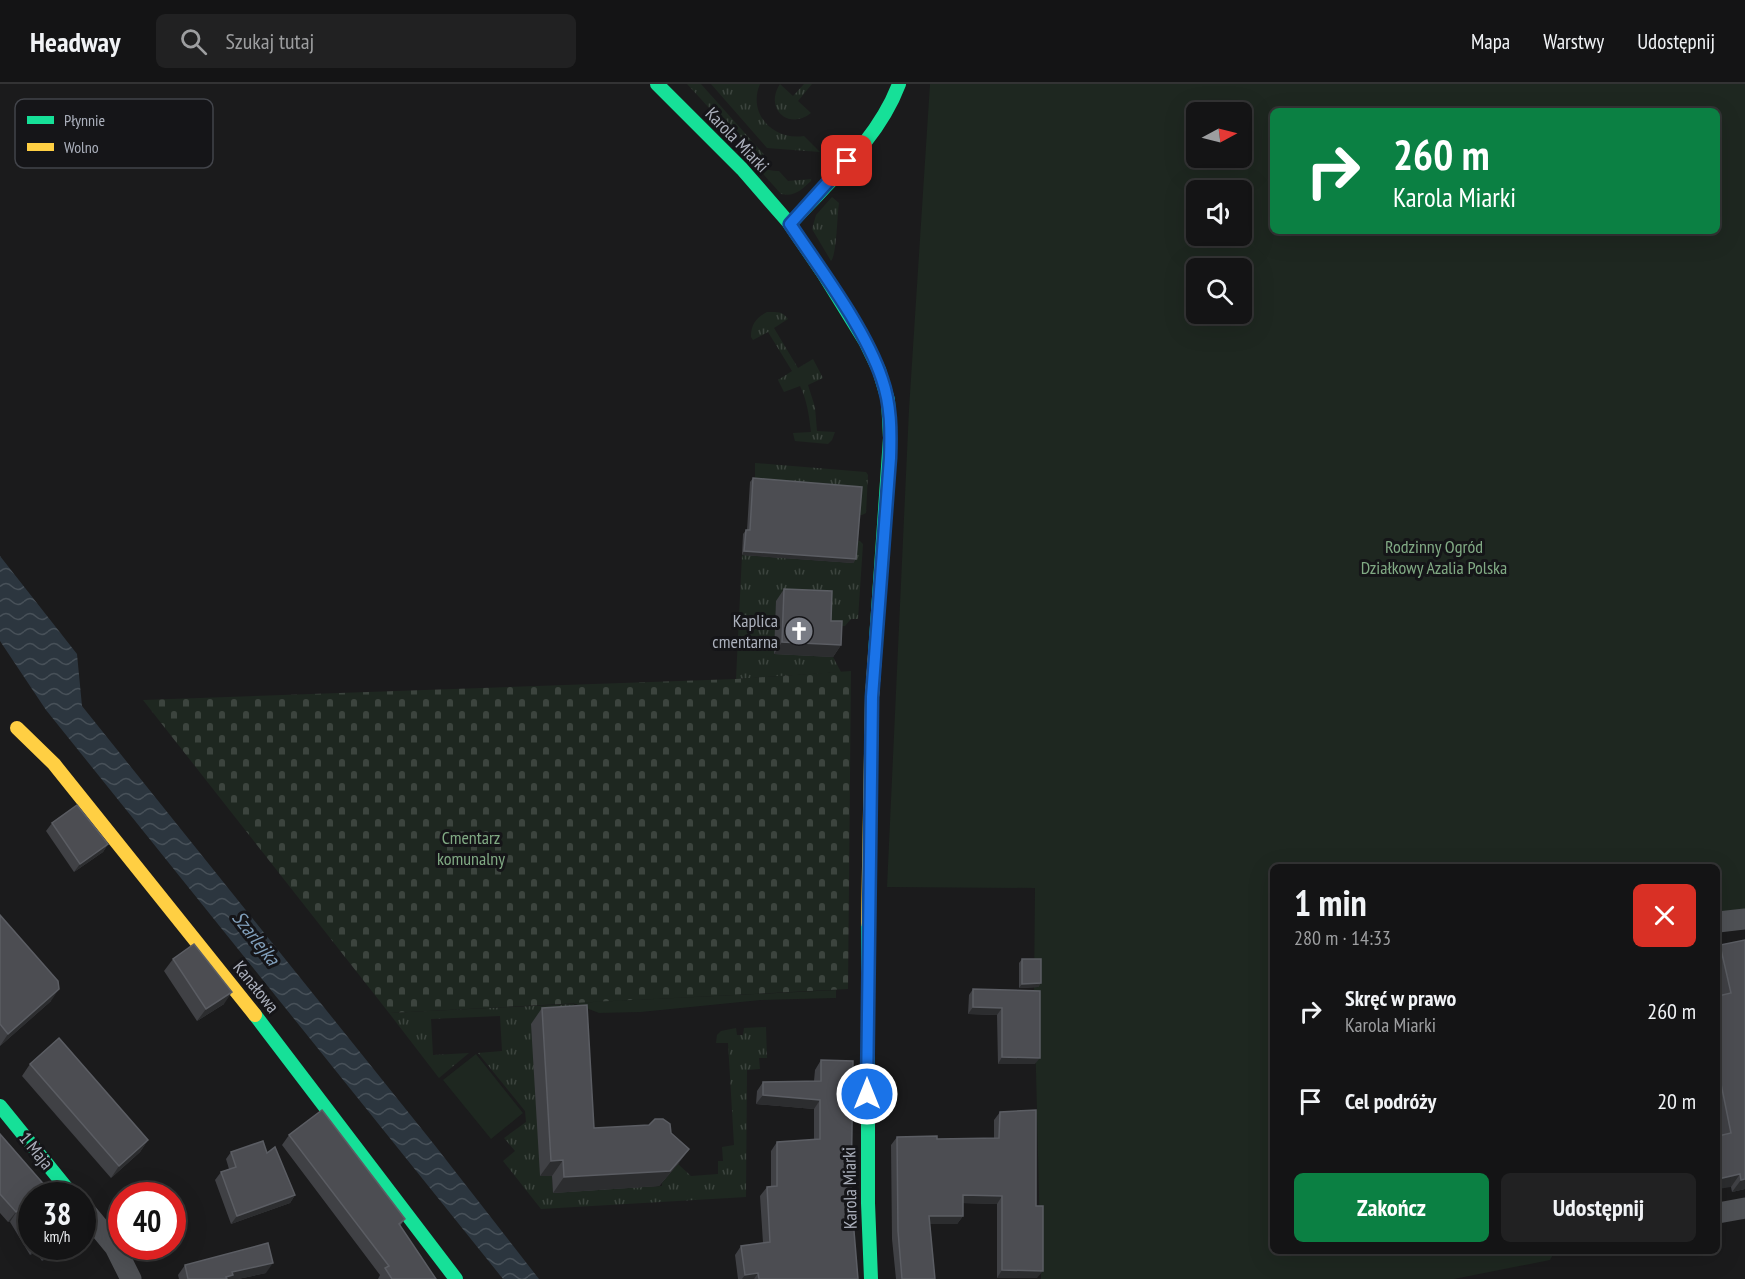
<!DOCTYPE html>
<html lang="pl">
<head>
<meta charset="utf-8">
<style>
	body { margin:0; font-family:"PT Sans Narrow",sans-serif; background:#212122; color:#f1f3f6; height:100vh; display:flex; flex-direction:column; font-size:22px; white-space:nowrap }
	* { box-sizing:border-box; margin:0 }
	p { font-size:20px; color:#9d9ea0 }
	.icon { flex:none; width:33px; height:33px; fill:none; stroke:currentColor; stroke-width:2; stroke-linecap:round; stroke-linejoin:round }
	.map { position:relative; flex:1; overflow:hidden }
	.side { position:absolute; left:1270px; top:780px; width:450px; height:390px; display:flex; flex-direction:column; background:#141415; border-radius:9px; box-shadow:0 6px 24px #0002,0 0 0 2px #333334 }
	.side>* { flex:none }
	.guide { position:absolute; left:1270px; top:24px; width:450px; height:126px; border-radius:9px; box-shadow:0 6px 24px #0002,0 0 0 2px #333334; background:#0b8043; color:#fff; overflow:hidden }
	.needle { width:39px; rotate:83deg }
	.fabs { position:absolute; left:1186px; top:18px; display:grid; gap:12px }
	.fabs a { display:grid; place-items:center; width:66px; height:66px; border-radius:9px; background:#141415; box-shadow:0 6px 24px #0002,0 0 0 2px #333334; font-size:30px }
	.speed { position:absolute; left:18px; top:1098px; display:flex; gap:12px; font-size:30px; font-weight:700; text-align:center }
	.speed>* { display:grid; place-content:center; width:78px; height:78px; border-radius:50%; background:#141415; box-shadow:0 6px 24px #0002,0 0 0 2px #333334; line-height:1 }
	.speed small { font-size:15px; font-weight:400 }
	.speed .limit { border:9px solid #d22; background:#fff; color:#111 }
	.pin { position:absolute; display:grid; place-items:center; width:51px; height:51px; color:#fff; margin:-26px; border-radius:12px; box-shadow:0 3px 9px #0006 }
	.me { position:absolute; width:66px; margin:-33px; rotate:0deg; stroke-linejoin:round; filter:drop-shadow(0 0 4px #0008) }
	.turn { display:flex; align-items:center; gap:21px; height:126px; padding:0 24px; font-size:27px }
	.turn .icon { width:78px; height:78px; stroke-width:2.5 }
	.turn b { display:block; font-size:42px; line-height:51px }
	.round { display:grid; place-items:center; flex:none; width:63px; height:63px; border-radius:9px; background:#212122 }
	.headline { display:flex; align-items:center; justify-content:space-between; height:102px; padding:0 24px }
	h1 { font-size:36px; font-weight:600; line-height:45px }
	.button { display:flex; gap:12px; margin-top:auto; padding:12px 24px }
	.button a { flex:1; height:69px; border-radius:9px; background:#0b8043; color:#fff; font-size:24px; font-weight:600; line-height:69px; text-align:center }
	.button a+a { background:#212122; color:#f1f3f6 }
	ul { padding:0; list-style:none }
	li { display:flex; align-items:center; gap:18px; height:90px; padding:0 24px }
	li div { flex:1 }
	li b { display:block; font-size:22px }
	li em { font-style:normal }
	header { display:flex; align-items:center; gap:36px; box-sizing:border-box; height:84px; padding:0 30px; background:#141415; border-bottom:2px solid #333334 }
	header strong { font-size:28px }
	nav { display:flex; gap:33px; margin-inline-start:auto; font-size:21px }
	.search { width:420px; height:54px; background:#212122; display:flex; align-items:center; gap:15px; box-sizing:border-box; padding:0 21px; border-radius:9px; color:#9d9ea0; font-size:22px }
	.map>svg:first-child { display:block }
	.grass { fill:url(#grass-tufts) }
	.cemetery { fill:url(#cemetery-stones) }
	.garden { fill:#1e2720; fill-rule:evenodd }
	.water { fill:url(#water-waves) }
	.lines { fill:none; stroke-linecap:round; stroke-linejoin:round }
	.street { stroke:#4f5155; stroke-width:21 }
	.fast { stroke:#16e098; stroke-width:14 }
	.slow { stroke:#ffcf43; stroke-width:14 }
	.wall { fill:#404145 }
	.shaded-wall { fill:#2c2d2f }
	.building { fill:#4c4d52; stroke:#5b5d63; stroke-width:1.5 }
	.route-casing { stroke:#114b97; stroke-width:15 }
	.route { stroke:#1a73e8; stroke-width:10 }
	.labels { text-anchor:middle; stroke-width:6; stroke-linejoin:round; paint-order:stroke }
	.street-label { font-size:18px; fill:#acb1bd; stroke:#151518 }
	.park-label { font-size:18px; fill:#81aa84; stroke:#151518 }
	.poi-label { font-size:18px; fill:#acb1bd; stroke:#151518; text-anchor:end }
	.water-label { font-size:20px; font-style:italic; fill:#809fbb; stroke:#151518 }
	.key { fill:#151518; stroke:#42444a; stroke-width:1.5 }
	.key-label { font-size:16px; fill:#acb1bd }
</style>
</head>
<body>
<header>
<strong>Headway</strong>
<div class="search"><svg class="icon" aria-label="search" viewBox="0 0 24 24"><circle cx="10" cy="10" r="6"/><path d="M15 15l6 6"/></svg>Szukaj tutaj</div>
<nav><a>Mapa</a><a>Warstwy</a><a>Udostępnij</a></nav>
</header>
<div class="map">
<svg width="1745" height="1195" viewBox="0 0 1745 1195">
	<defs>
		<pattern id="grass-tufts" width="24" height="20" patternUnits="userSpaceOnUse" patternTransform="scale(1.5)"><rect width="24" height="20" fill="#1e2720"/><path d="M3 7l-1-3M5 7V3M7 7l1-3M15 17l-1-3M17 17v-4M19 17l1-3" fill="none" stroke="#3c443e"/></pattern>
		<pattern id="cemetery-stones" width="16" height="16" patternUnits="userSpaceOnUse" patternTransform="scale(1.5)"><rect width="16" height="16" fill="#1e2720"/><path d="M2 7V4a2 2 0 0 1 4 0v3zM10 15v-3a2 2 0 0 1 4 0v3z" fill="#3c443e"/></pattern>
		<pattern id="water-waves" width="16" height="10" patternUnits="userSpaceOnUse" patternTransform="scale(1.5)"><rect width="16" height="10" fill="#2c363f"/><path d="M0 5q4-4 8 0t8 0" fill="none" stroke="#485159"/></pattern>
	</defs>
	<rect width="100%" height="100%" fill="#1b1b1c"/>
	<!-- grass -->
	<g class="grass">
		<path d="M 687,0 L 701,0 L 768,75 C 747,68 704,18 687,0 Z"/>
		<path d="M 711,0 L 760,0 C 747,30 774,57 804,52 L 820,68 L 767,64 Z"/>
		<path d="M 780,0 L 793,12 L 804,0 L 812,0 L 798,17 L 811,29 C 788,47 764,24 780,0 Z"/>
		<path d="M 737,61 C 749,72 761,88 779,87 L 788,97 L 811,95 L 811,97 C 801,106 795,113 781,110 Z"/>
		<path d="M 832,113 L 839,119 C 837,131 837,170 831,177 L 812,145 L 816,131 Z"/>
		<path d="M 767,228 C 776,228 783,227 788,235 L 774,244 L 798,284 L 813,275 L 823,294 L 808,301 L 815,323 L 817,347 L 835,348 L 832,356 L 828,360 L 795,357 L 793,349 L 811,348 C 809,331 807,316 800,302 L 784,308 L 778,296 L 792,287 L 768,248 L 753,256 L 751,253 C 751,240 756,234 767,228 Z"/>
		<path d="M 755,379 L 866,388 L 868,391 L 866,429 L 862,431 L 857,431 L 755,399 Z"/>
		<path d="M 855,456 L 860,457 L 863,460 L 858,535 L 851,535 L 845,542 L 834,542 L 774,569 L 833,573 L 841,588 L 736,595 L 742,471 L 853,479 Z"/>
		<path d="M 574,920 L 576,937 L 541,1092 L 552,1092 L 553,1108 L 662,1102 L 662,1099 L 678,1080 L 691,1092 L 718,1090 L 718,1077 L 723,1077 L 722,1063 L 734,1061 L 728,959 L 716,959 L 717,951 L 721,947 L 736,944 L 737,951 L 743,951 L 744,944 L 766,943 L 767,974 L 759,974 L 760,985 L 747,986 L 746,1113 L 541,1125 L 503,1077 L 515,1067 L 504,1054 L 526,1038 L 525,1027 L 478,969 L 502,967 L 500,932 L 431,935 L 433,971 L 469,969 L 439,994 L 389,929 Z"/>
	</g>
	<!-- cemetery -->
	<path class="cemetery" d="M 851,587 L 848,905 L 389,929 L 143,616 L 736,595 Z"/>
	<!-- garden -->
	<g class="garden">
		<path d="M 930,0 L 1745,0 L 1745,835 L 1718,838 L 1718,783 L 1274,783 L 1274,1167 L 1555,1167 L 1550,1176 L 1454,1195 L 1041,1195 L 1034,905 L 1035,804 L 887,803 L 909,325 ZM 1274,27 L 1718,27 L 1718,147 L 1274,147 ZM 1197,28 L 1242,28 L 1242,74 L 1197,74 ZM 1197,106 L 1242,106 L 1242,152 L 1197,152 ZM 1197,184 L 1242,184 L 1242,230 L 1197,230 Z"/>
		<path d="M 836,906 L 836,914 L 761,916 L 641,928 L 599,929 L 573,919 Z"/>
		<path d="M 476,970 L 523,1029 L 491,1055 L 443,996 Z"/>
	</g>
	<!-- water -->
	<path class="water" d="M 0,472 L 77,570 L 82,622 L 433,1059 L 539,1195 L 503,1195 L 46,626 L 0,557 Z"/>
	<g class="lines">
		<!-- street -->
		<g class="street">
			<path d="M 1718,838 L 1745,835"/>
			<path d="M 82,1123 L 115,1163 L 131,1195"/>
			<path d="M 1718,1129 L 1745,1124"/>
		</g>
		<!-- fast -->
		<g class="fast">
			<path d="M 657,0 L 742,85 L 789,139 L 823,189 L 865,257 L 879,286 L 888,316 L 890,354 L 875,570"/>
			<path d="M 790,140 C 830,96 878,56 899,0"/>
			<path d="M 868,839 L 868,1119 L 871,1195"/>
			<path d="M 255,931 L 456,1195"/>
			<path d="M 0,1022 L 73,1112"/>
		</g>
		<!-- slow -->
		<g class="slow">
			<path d="M 17,644 L 54,680 L 255,931"/>
			<path d="M 868,839 L 872,613 L 875,570"/>
		</g>
	</g>
	<!-- wall -->
	<g class="wall">
		<path d="M 753,394 L 856,475 L 853,479 L 742,471 L 743,450 L 746,446 L 747,446 L 750,398 Z"/>
		<path d="M 784,505 L 831,537 L 841,561 L 833,573 L 774,570 L 776,517 Z"/>
		<path d="M 52,739 L 108,760 L 103,768 L 74,788 L 46,747 Z"/>
		<path d="M 0,831 L 51,917 L 0,962 Z"/>
		<path d="M 1745,856 L 1745,1105 L 1732,1108 L 1718,1039 L 1718,912 L 1720,911 L 1718,901 L 1718,865 L 1720,861 Z"/>
		<path d="M 173,875 L 224,920 L 197,937 L 164,887 Z"/>
		<path d="M 1022,875 L 1041,899 L 1038,903 L 1019,904 L 1019,879 Z"/>
		<path d="M 973,905 L 1040,907 L 1035,980 L 998,980 L 997,931 L 968,930 L 969,911 Z"/>
		<path d="M 542,924 L 594,1044 L 671,1049 L 689,1065 L 678,1080 L 659,1102 L 553,1109 L 552,1092 L 540,1092 L 531,940 Z"/>
		<path d="M 821,976 L 851,1111 L 858,1195 L 738,1195 L 735,1171 L 741,1162 L 763,1159 L 760,1112 L 767,1103 L 771,1103 L 771,1067 L 777,1058 L 814,1056 L 814,1025 L 756,1020 L 757,1007 L 763,998 L 814,997 L 815,986 Z"/>
		<path d="M 30,980 L 148,1056 L 140,1068 L 111,1094 L 22,992 Z"/>
		<path d="M 1000,1028 L 1036,1122 L 1037,1194 L 997,1194 L 997,1120 L 963,1119 L 963,1132 L 957,1140 L 930,1140 L 935,1195 L 896,1195 L 892,1155 L 891,1061 L 897,1053 L 937,1055 L 994,1054 L 994,1036 Z"/>
		<path d="M 0,1050 L 32,1112 L 32,1162 L 67,1162 L 42,1177 L 36,1168 L 30,1171 L 10,1138 L 8,1138 L 0,1129 Z"/>
		<path d="M 289,1051 L 405,1135 L 400,1142 L 436,1195 L 378,1195 L 380,1191 L 282,1061 Z"/>
		<path d="M 231,1068 L 267,1069 L 295,1111 L 290,1119 L 231,1140 L 215,1096 L 221,1088 L 229,1085 L 226,1075 Z"/>
		<path d="M 185,1181 L 266,1189 L 238,1195 L 179,1195 L 178,1191 Z"/>
	</g>
	<!-- shaded-wall -->
	<g class="shaded-wall">
		<path d="M 744,467 L 856,475 L 853,479 L 742,471 Z"/>
		<path d="M 782,558 L 841,561 L 833,573 L 774,570 Z"/>
		<path d="M 108,760 L 103,768 L 74,788 L 80,780 Z"/>
		<path d="M 1041,899 L 1038,903 L 1019,904 L 1022,900 Z"/>
		<path d="M 59,905 L 51,917 L 0,962 L 8,950 Z"/>
		<path d="M 232,908 L 224,920 L 197,937 L 206,925 Z"/>
		<path d="M 973,923 L 1002,924 L 997,931 L 968,930 Z"/>
		<path d="M 1002,973 L 1040,974 L 1035,980 L 998,980 Z"/>
		<path d="M 763,1011 L 820,1016 L 814,1025 L 756,1020 Z"/>
		<path d="M 148,1056 L 140,1068 L 111,1094 L 119,1082 Z"/>
		<path d="M 689,1065 L 678,1080 L 659,1102 L 553,1109 L 564,1093 Z"/>
		<path d="M 563,1076 L 552,1092 L 540,1092 L 551,1077 Z"/>
		<path d="M 1740,1090 L 1731,1103 L 1718,1105 L 1718,1095 Z"/>
		<path d="M 1745,1095 L 1745,1105 L 1732,1108 L 1741,1096 Z"/>
		<path d="M 295,1111 L 290,1119 L 231,1140 L 237,1132 Z"/>
		<path d="M 963,1111 L 1002,1112 L 997,1120 L 957,1119 Z"/>
		<path d="M 17,1127 L 10,1138 L 8,1138 L 16,1128 Z"/>
		<path d="M 929,1132 L 963,1132 L 957,1140 L 923,1140 Z"/>
		<path d="M 36,1162 L 39,1162 L 36,1168 L 30,1171 Z"/>
		<path d="M 57,1162 L 67,1162 L 42,1177 L 49,1167 Z"/>
		<path d="M 273,1179 L 266,1189 L 238,1195 L 224,1195 L 232,1188 Z"/>
		<path d="M 1002,1186 L 1043,1187 L 1037,1194 L 997,1194 Z"/>
		<path d="M 758,1189 L 754,1195 L 742,1195 L 745,1191 Z"/>
	</g>
	<!-- building -->
	<g class="building">
		<path d="M 753,394 L 862,403 L 856,475 L 744,467 L 746,446 L 750,446 Z"/>
		<path d="M 784,505 L 832,507 L 831,537 L 842,537 L 841,561 L 782,558 Z"/>
		<path d="M 77,721 L 108,760 L 80,780 L 52,739 Z"/>
		<path d="M 0,831 L 58,897 L 59,905 L 8,950 L 0,940 Z"/>
		<path d="M 1745,856 L 1745,1095 L 1741,1096 L 1740,1090 L 1718,1095 L 1718,1052 L 1731,1049 L 1718,985 L 1718,912 L 1731,909 L 1720,861 Z"/>
		<path d="M 194,860 L 232,908 L 206,925 L 173,875 Z"/>
		<path d="M 1022,875 L 1041,875 L 1041,899 L 1022,900 Z"/>
		<path d="M 973,905 L 1040,907 L 1040,974 L 1002,973 L 1002,924 L 973,923 Z"/>
		<path d="M 587,921 L 594,1044 L 649,1041 L 655,1035 L 663,1035 L 670,1040 L 671,1049 L 689,1065 L 670,1087 L 564,1093 L 563,1076 L 551,1077 L 542,924 Z"/>
		<path d="M 59,954 L 148,1056 L 119,1082 L 30,980 Z"/>
		<path d="M 821,976 L 853,977 L 851,1111 L 858,1195 L 759,1195 L 758,1189 L 745,1191 L 741,1162 L 770,1158 L 767,1103 L 777,1102 L 777,1058 L 820,1055 L 820,1016 L 763,1011 L 763,998 L 821,997 Z"/>
		<path d="M 322,1026 L 405,1135 L 399,1140 L 436,1195 L 392,1195 L 385,1184 L 389,1182 L 289,1051 Z"/>
		<path d="M 1036,1026 L 1036,1122 L 1043,1122 L 1043,1187 L 1002,1186 L 1002,1112 L 963,1111 L 963,1132 L 929,1132 L 935,1195 L 902,1195 L 898,1147 L 897,1053 L 937,1052 L 937,1055 L 999,1054 L 1000,1028 Z"/>
		<path d="M 0,1050 L 54,1112 L 32,1112 L 32,1151 L 17,1127 L 16,1128 L 0,1110 Z"/>
		<path d="M 263,1057 L 267,1069 L 275,1063 L 295,1111 L 237,1132 L 221,1088 L 236,1083 L 231,1068 Z"/>
		<path d="M 268,1159 L 273,1179 L 232,1188 L 233,1191 L 226,1193 L 227,1195 L 188,1195 L 185,1181 Z"/>
		<path d="M 47,1162 L 57,1162 L 49,1167 Z"/>
	</g>
	<g class="lines">
		<!-- route casing -->
		<g class="route-casing">
			<path id="route" d="M 847,77 L 790,140 C 820,185 865,244 882,295 C 891,321 891,347 890,374 L 872,613 L 867,1010"/>
		</g>
		<!-- route -->
		<use href="#route" class="route"/>
	</g>
	<!-- icons -->
	<defs>
		<g id="church-disc" transform="scale(1.5)"><circle r="9.5" fill="#797c85" stroke="#151518"/><path d="M-1.2-6h2.4v3.5h3.3v2.4h-3.3V6h-2.4V-.1h-3.3v-2.4h3.3Z" fill="#fff"/></g>
	</defs>
	<g fill-rule="evenodd">
		<use href="#church-disc" x="799" y="547"/>
	</g>
	<g class="labels">
		<!-- street labels -->
		<g class="street-label">
			<text transform="translate(737 56) rotate(46)" y="6">Karola Miarki</text>
			<text transform="translate(256 903) rotate(51)" y="6">Kanałowa</text>
			<text transform="translate(36 1067) rotate(51)" y="6">1 Maja</text>
			<text transform="translate(850 1104) rotate(-91)" y="6">Karola Miarki</text>
		</g>
		<!-- park labels -->
		<g class="park-label">
			<text x="1434" y="469">Rodzinny Ogród<tspan x="1434" dy="21">Działkowy Azalia Polska</tspan></text>
			<text x="471" y="760">Cmentarz<tspan x="471" dy="21">komunalny</tspan></text>
		</g>
		<!-- poi labels -->
		<g class="poi-label">
			<text x="778" y="543">Kaplica<tspan x="778" dy="21">cmentarna</tspan></text>
		</g>
		<!-- water labels -->
		<g class="water-label">
			<text transform="translate(256 854) rotate(52)" y="7">Szarlejka</text>
		</g>
	</g>
	<!-- legend -->
	<rect x="15" y="15" width="198" height="69" rx="9" class="key"/>
	<rect x="27" y="32" width="27" height="8" fill="#16e098"/>
	<rect x="27" y="59" width="27" height="8" fill="#ffcf43"/>
	<g class="key-label">
		<text x="64" y="42">Płynnie</text>
		<text x="64" y="69">Wolno</text>
	</g>
</svg>
<div class="fabs">
<a><svg class="needle" viewBox="-14 -14 28 28"><path d="M0-13l5 13h-10z" fill="#e53935"/><path d="M0 13l5-13h-10z" fill="#9d9ea0"/></svg></a>
<a><svg class="icon" aria-label="sound" viewBox="0 0 24 24"><path d="M4 9h4l5-4v14l-5-4H4zM17 9q2 3 0 6"/></svg></a>
<a><svg class="icon" aria-label="search" viewBox="0 0 24 24"><circle cx="10" cy="10" r="6"/><path d="M15 15l6 6"/></svg></a>
</div>
<div class="speed"><div>38<small>km/h</small></div><div class="limit">40</div></div>
<div class="pin" style="left:847px;top:77px;background:#d93025"><svg class="icon" aria-label="arrive" viewBox="0 0 24 24"><path d="M6 21V4h12l-3 4 3 4H6"/></svg></div>
<svg class="me" style="left:867px;top:1010px" viewBox="-20 -20 40 40"><circle r="17" fill="#1a73e8" stroke="#fff" stroke-width="3"/><path d="M0-11L8 9 0 5-8 9z" fill="#fff"/></svg>
<div class="guide">
<div class="turn"><svg class="icon" aria-label="right" viewBox="0 0 24 24"><path d="M7 20v-9h11M14 6l5 5-5 5"/></svg><div><b>260 m</b>Karola Miarki</div></div>
</div>
<section class="side">
<div class="headline"><div><h1>1 min</h1><p>280 m · 14:33</p></div><a class="round" style="background:#d93025;color:#fff"><svg class="icon" aria-label="close" viewBox="0 0 24 24"><path d="M6 6l12 12M18 6L6 18"/></svg></a></div>
<ul>
<li><svg class="icon" aria-label="right" viewBox="0 0 24 24"><path d="M7 20v-9h11M14 6l5 5-5 5"/></svg><div><b>Skręć w prawo</b><p>Karola Miarki</p></div><em>260 m</em></li>
<li><svg class="icon" aria-label="arrive" viewBox="0 0 24 24"><path d="M6 21V4h12l-3 4 3 4H6"/></svg><div><b>Cel podróży</b></div><em>20 m</em></li>
</ul>
<div class="button"><a>Zakończ</a><a>Udostępnij</a></div>
</section>
</div>
</body>
</html>
